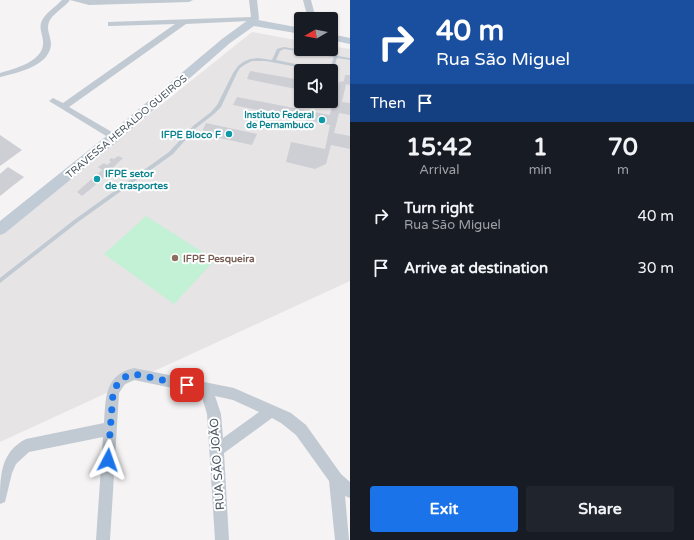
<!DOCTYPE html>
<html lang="en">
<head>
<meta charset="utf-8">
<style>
	body { margin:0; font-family:"Varela Round",sans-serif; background:#20242c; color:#f1f3f6; height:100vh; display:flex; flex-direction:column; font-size:15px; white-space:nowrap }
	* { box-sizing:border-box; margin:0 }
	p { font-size:13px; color:#9ea1a6 }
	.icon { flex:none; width:22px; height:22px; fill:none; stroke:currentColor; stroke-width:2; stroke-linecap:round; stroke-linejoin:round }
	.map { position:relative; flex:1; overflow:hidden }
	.sheet { display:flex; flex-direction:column; background:#171b24; width:344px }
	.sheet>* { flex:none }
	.guide { background:#1a4fa0; color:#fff; overflow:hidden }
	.needle { width:26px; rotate:261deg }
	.controls { position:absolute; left:294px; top:12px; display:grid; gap:8px }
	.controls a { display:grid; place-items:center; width:44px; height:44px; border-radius:4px; background:#171b24; box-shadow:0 1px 3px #0004; font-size:20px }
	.pin { position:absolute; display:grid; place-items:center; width:34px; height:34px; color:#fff; margin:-17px; border-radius:8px; box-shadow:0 2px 6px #0006 }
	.me { position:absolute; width:44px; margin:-22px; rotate:4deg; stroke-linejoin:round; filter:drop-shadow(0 0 3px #0008) }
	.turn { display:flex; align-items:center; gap:14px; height:84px; padding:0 20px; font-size:18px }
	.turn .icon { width:52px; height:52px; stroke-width:2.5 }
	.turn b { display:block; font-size:28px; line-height:34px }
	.then { display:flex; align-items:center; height:38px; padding:0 20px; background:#0003; gap:8px; font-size:15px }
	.eta { display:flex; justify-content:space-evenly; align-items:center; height:68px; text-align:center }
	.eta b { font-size:24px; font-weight:700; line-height:28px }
	.cta { display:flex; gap:8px; margin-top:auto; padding:8px 20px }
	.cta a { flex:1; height:46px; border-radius:4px; background:#1a73e8; color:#fff; font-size:16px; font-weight:700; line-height:46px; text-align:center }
	.cta a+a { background:#20242c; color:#f1f3f6 }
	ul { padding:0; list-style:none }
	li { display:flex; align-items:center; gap:12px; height:52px; padding:0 20px }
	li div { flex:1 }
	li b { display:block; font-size:15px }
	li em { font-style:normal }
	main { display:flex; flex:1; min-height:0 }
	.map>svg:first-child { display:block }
	.education { fill:#e6e4e5; fill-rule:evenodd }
	.green { fill:#c3f1d5 }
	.building { fill:#cdcfd5 }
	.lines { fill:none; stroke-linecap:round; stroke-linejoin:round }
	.lane { fill:#c1cad2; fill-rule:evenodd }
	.street { fill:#c1cad2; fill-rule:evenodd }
	.secondary { fill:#c1cbd6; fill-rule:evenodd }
	.route { stroke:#1a73e8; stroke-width:7; stroke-dasharray:0 12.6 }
	.culture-dot { fill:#0f9aa8; stroke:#fff; stroke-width:1.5 }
	.education-dot { fill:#8d6e63; stroke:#fff; stroke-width:1.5 }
	.labels { text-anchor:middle; stroke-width:4; stroke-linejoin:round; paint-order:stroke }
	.far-culture-label { font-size:9px; font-weight:bold; fill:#0d838f; stroke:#fff; text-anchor:end }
	.street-label { font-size:10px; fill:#4a5661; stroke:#fff }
	.culture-label { font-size:10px; font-weight:bold; fill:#0d838f; stroke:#fff; text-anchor:end }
	.education-label { font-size:10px; font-weight:bold; fill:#785e54; stroke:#fff; text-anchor:start }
	.near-street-label { font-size:12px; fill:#4a5661; stroke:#fff }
</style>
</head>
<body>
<main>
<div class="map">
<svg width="350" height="540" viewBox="0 0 350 540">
	<rect width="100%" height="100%" fill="#f5f3f3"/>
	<!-- education -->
	<path class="education" d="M 252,32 L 301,41 L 301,49 L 331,49 L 331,46 L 350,49 L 350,281 L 0,442 L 0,234 ZM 301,71 L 331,71 L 331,101 L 301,101 Z"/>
	<!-- green -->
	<path class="green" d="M 146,216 L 215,260 L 174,304 L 104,254 Z"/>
	<!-- building -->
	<g class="building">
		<path d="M 250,71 L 301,80 L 301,90 L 247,79 Z"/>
		<path d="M 345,75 L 350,75 L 350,85 L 346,84 L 342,102 L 350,103 L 350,115 L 339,113 L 334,133 L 350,136 L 350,149 L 331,145 L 326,164 L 315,169 L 286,162 L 291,142 L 325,149 L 330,125 L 233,105 L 237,97 L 330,115 L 334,96 L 331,95 L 331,94 L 336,95 L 339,82 L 344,81 Z"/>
		<path d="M 206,123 L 257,134 L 252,145 L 201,134 Z"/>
		<path d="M 0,135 L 22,150 L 0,166 Z"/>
		<path d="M 118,156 L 123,158 L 93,187 L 82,196 L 77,192 L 102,170 L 98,167 L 104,163 L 107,165 L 111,162 L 109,160 L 111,158 L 114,159 Z"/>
		<path d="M 8,167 L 24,177 L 0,196 L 0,174 Z"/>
	</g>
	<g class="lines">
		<!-- lane -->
		<path class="lane" d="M 284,47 L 350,58 L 350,60 L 337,58 L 333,71 L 331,72 L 331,71 L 329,71 L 334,57 L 284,49 L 280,51 L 276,60 L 324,70 L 326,71 L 318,71 L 266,61 L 252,61 L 246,64 L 240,68 L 237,73 L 221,107 L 214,114 L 196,128 L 173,154 L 78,222 L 0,283 L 0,278 L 74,220 L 169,152 L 193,126 L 211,112 L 217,105 L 233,73 L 238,66 L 243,62 L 250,59 L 258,58 L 272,60 L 277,49 Z"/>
		<!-- street -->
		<g class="street">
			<path d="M 62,0 L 70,0 C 64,8 52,14 49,22 C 46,30 51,37 51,44 C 50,66 17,73 0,77 L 0,73 C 14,69 41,62 43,45 C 44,37 39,30 41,23 C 44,13 56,7 62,0 Z"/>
			<path d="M 70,0 L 193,0 L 189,2 L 89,5 Z"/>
			<path d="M 249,0 L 257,0 L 259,19 L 255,24 L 249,24 L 249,21 L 186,24 L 69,107 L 117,135 L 119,137 L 117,139 L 111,139 L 49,101 L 53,98 L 63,103 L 175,24 L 111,26 L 108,26 L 108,22 L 251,17 Z"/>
			<path d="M 303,0 L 311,0 L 316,19 L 308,19 Z"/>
			<path d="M 134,368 L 234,388 L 291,413 L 306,425 L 341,474 L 350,482 L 350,498 L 345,496 L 349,540 L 335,540 L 329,481 L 296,435 L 281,423 L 272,418 L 224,453 L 229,540 L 215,540 L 207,414 L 201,394 L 134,380 L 125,384 L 119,393 L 110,540 L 96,540 L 103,437 L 29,452 L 16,464 L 12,473 L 5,502 L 0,504 C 0,477 0,452 26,439 L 104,423 C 106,398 104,375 134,368 ZM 215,396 L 233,400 L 259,412 L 223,438 L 221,414 Z"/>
		</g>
		<!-- secondary -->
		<g class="secondary">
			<path d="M 252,19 L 301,28 L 301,34 L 254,26 L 230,43 L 119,140 L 5,233 L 0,235 L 0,221 L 109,134 L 222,39 L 248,20 Z"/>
			<path d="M 331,34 L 350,38 L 350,44 L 331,40 Z"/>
		</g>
	</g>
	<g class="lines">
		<!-- route -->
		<path class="route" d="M 108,460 L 113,393 C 117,382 123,376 134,374 L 187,385"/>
	</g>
	<!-- markers -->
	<g class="culture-dot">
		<circle cx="322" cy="120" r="4"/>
		<circle cx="229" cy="134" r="4"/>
		<circle cx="97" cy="179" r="4"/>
	</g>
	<circle class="education-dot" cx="175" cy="258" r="4"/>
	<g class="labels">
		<!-- far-culture labels -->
		<g class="far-culture-label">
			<text x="314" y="118">Instituto Federal<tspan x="314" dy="10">de Pernambuco</tspan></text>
		</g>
		<!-- street labels -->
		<g class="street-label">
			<text transform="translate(126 126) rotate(-40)" y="4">TRAVESSA HERALDO GUEIROS</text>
		</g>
		<!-- culture labels -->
		<g class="culture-label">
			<text x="221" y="138">IFPE Bloco F</text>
			<text x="105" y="177" text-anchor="start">IFPE setor<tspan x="105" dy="12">de trasportes</tspan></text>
		</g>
		<!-- education labels -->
		<g class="education-label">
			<text x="183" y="262">IFPE Pesqueira</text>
		</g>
		<!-- near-street labels -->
		<g class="near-street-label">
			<text transform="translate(217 464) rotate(-94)" y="4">RUA SÃO JOÃO</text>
		</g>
	</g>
</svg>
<div class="controls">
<a><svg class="needle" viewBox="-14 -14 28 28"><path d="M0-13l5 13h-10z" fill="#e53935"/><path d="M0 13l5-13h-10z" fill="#9ea1a6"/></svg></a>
<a><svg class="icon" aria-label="sound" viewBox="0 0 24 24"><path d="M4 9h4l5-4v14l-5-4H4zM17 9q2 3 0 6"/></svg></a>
</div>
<div class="pin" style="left:187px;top:385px;background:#d93025"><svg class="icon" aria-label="arrive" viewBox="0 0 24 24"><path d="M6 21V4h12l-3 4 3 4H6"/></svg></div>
<svg class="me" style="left:108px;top:460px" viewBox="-20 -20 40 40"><path d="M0-17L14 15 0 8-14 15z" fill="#1a73e8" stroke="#fff" stroke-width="4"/></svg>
</div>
<section class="sheet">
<div class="guide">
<div class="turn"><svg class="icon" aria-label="right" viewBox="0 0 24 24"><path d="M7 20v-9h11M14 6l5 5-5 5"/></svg><div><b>40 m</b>Rua São Miguel</div></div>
<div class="then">Then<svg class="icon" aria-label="arrive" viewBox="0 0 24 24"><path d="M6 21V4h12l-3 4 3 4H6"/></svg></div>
</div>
<div class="eta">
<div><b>15:42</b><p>Arrival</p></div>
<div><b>1</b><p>min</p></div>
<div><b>70</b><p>m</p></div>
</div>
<ul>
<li><svg class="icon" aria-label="right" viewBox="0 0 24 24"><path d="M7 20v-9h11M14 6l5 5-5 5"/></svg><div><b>Turn right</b><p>Rua São Miguel</p></div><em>40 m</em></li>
<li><svg class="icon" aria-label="arrive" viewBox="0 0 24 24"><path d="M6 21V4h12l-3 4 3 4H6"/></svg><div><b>Arrive at destination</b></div><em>30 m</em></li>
</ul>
<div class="cta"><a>Exit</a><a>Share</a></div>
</section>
</main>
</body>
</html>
